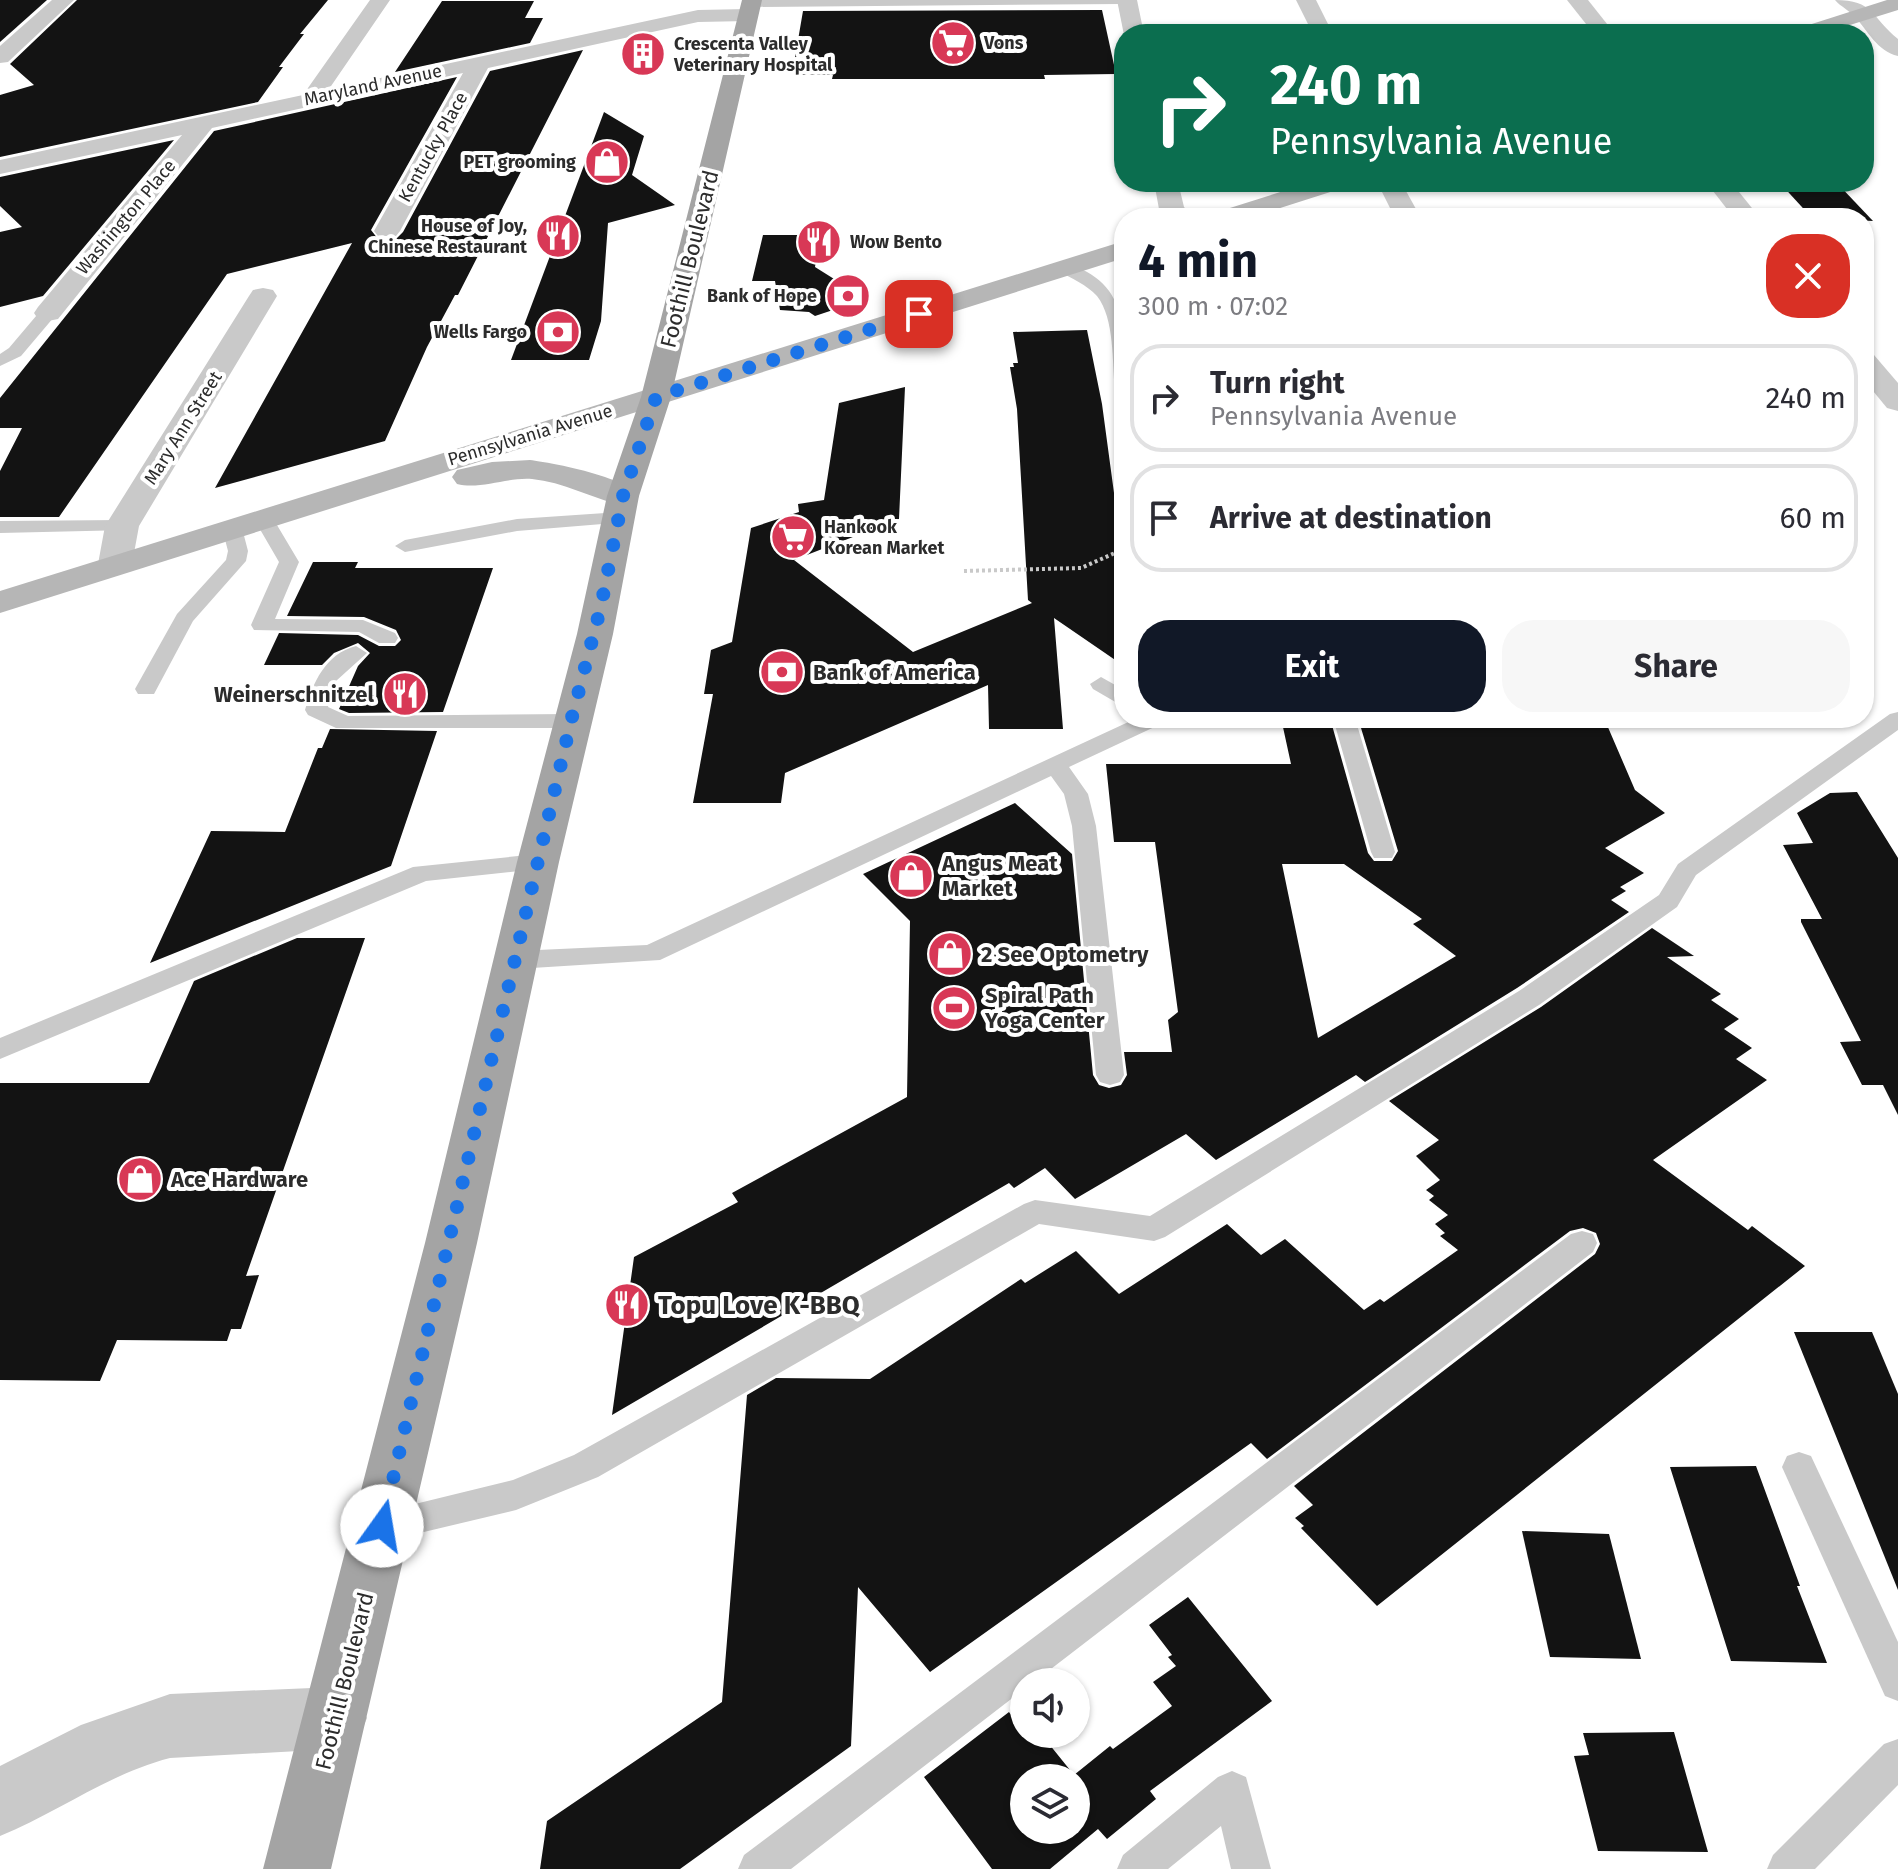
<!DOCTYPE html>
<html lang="en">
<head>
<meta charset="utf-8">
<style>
	body { margin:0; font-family:"Fira Sans",sans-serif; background:#f7f7f7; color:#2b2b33; height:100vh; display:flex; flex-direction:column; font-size:30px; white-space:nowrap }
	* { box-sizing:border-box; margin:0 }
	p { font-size:26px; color:#7c7c81 }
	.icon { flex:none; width:44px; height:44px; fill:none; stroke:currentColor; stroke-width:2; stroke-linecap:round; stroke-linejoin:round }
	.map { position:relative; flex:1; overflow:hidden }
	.sheet { position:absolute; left:1114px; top:208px; width:760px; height:520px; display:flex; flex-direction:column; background:#fff; border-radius:32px; box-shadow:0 2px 6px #0004 }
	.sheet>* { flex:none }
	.banner { position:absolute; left:1114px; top:24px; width:760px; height:168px; border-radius:32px; box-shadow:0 2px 6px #0004; background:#0b6e4f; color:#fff; overflow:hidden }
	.buttons { position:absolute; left:1010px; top:1668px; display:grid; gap:16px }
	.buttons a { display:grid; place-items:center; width:80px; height:80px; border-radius:50%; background:#fff; box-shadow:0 2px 6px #0004; font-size:40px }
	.pin { position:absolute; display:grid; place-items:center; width:68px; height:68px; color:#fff; margin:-34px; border-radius:16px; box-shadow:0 4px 12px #0006 }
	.me { position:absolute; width:88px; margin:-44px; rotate:13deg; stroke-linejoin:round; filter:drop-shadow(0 0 6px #0008) }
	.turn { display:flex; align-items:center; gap:28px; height:168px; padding:0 24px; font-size:36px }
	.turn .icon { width:104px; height:104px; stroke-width:2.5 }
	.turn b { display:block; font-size:56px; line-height:68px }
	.round { display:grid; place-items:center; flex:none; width:84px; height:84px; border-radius:32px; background:#f7f7f7 }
	.head { display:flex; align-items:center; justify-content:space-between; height:136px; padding:0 24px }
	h1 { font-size:48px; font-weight:700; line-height:60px; color:#111827 }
	.cta { display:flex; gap:16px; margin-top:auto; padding:16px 24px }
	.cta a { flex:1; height:92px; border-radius:32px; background:#111827; color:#fff; font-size:32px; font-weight:700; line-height:92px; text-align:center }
	.cta a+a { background:#f7f7f7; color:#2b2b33 }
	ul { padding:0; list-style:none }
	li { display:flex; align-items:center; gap:24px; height:108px; margin:0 16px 12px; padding:0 8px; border:4px solid #e1e1e2; border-radius:32px }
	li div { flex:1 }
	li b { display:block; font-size:30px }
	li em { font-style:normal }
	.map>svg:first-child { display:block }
	.building { fill:#131313; fill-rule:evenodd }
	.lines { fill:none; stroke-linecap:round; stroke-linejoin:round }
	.path { stroke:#c9c9c9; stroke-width:4; stroke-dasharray:3 3; stroke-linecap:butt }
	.lane { fill:#c9c9c9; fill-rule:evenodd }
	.street { fill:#c9c9c9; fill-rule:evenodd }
	.secondary { fill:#b6b6b6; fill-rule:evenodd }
	.primary { fill:#a4a4a4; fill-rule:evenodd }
	.route { stroke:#1a73e8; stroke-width:14; stroke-dasharray:0 25.2 }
	.labels { text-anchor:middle; stroke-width:8; stroke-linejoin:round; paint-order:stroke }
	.far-poi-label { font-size:18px; font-weight:bold; fill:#2c2c2c; stroke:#fff; text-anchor:start }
	.far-street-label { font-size:18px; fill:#2c2c2c; stroke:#fff }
	.street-label { font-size:22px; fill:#2c2c2c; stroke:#fff }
	.poi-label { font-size:22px; font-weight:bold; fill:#2c2c2c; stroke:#fff; text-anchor:start }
	.near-poi-label { font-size:26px; font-weight:bold; fill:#2c2c2c; stroke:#fff; text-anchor:start }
</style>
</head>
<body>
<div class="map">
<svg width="1898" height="1869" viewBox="0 0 1898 1869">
	<rect width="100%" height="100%" fill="#fff"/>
	<!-- building -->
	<g class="building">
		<path d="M 0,0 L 47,0 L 0,42 Z"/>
		<path d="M 77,0 L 328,0 L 300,34 L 304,34 L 279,67 L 283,67 L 258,102 L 0,157 L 0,95 L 34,85 L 10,64 Z"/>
		<path d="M 442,1 L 534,1 L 525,18 L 543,18 L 530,43 L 395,72 Z"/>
		<path d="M 1102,10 L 1116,74 L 1044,75 L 1045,79 L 832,79 L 833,75 L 792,75 L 803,11 Z"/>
		<path d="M 583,50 L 458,295 L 455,295 L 427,347 L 385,441 L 215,488 L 352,243 L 227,274 L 59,517 L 0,517 L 0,471 L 22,428 L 0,428 L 0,398 L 214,131 L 457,77 L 371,230 L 378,239 L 396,239 L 403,232 L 490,71 Z"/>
		<path d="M 604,112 L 644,136 L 632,175 L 675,205 L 608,223 L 601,321 L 589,360 L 511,360 Z"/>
		<path d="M 174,140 L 43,296 L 0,307 L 0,232 L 22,227 L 0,206 L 0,177 Z"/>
		<path d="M 1779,182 L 1836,182 L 1873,221 L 1812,218 Z"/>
		<path d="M 763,235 L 820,235 L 815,267 L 866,299 L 815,316 L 809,312 L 780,310 L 775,281 L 752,281 Z"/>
		<path d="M 1087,330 L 1102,404 L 1124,567 L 1124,666 L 1054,618 L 1063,729 L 989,729 L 988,685 L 785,773 L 781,803 L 693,803 L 713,694 L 704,694 L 711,650 L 732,642 L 751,528 L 799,512 L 798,504 L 824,500 L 839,403 L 905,387 L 899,519 L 794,560 L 913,652 L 1032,603 L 1028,600 L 1017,409 L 1010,367 L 1014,367 L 1013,363 L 1018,363 L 1013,332 Z"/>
		<path d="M 313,562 L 358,562 L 355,568 L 493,568 L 443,712 L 349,713 L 339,709 L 358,666 L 370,653 L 358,643 L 334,653 L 322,665 L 264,665 L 279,633 L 358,635 L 379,646 L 395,646 L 401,640 L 396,630 L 364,617 L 287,616 Z"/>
		<path d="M 1281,718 L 1330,718 L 1368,853 L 1374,861 L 1392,861 L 1398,851 L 1358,718 L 1604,718 L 1635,790 L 1665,813 L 1605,848 L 1644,873 L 1620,887 L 1626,891 L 1611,900 L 1629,912 L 1517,988 L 1365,1082 L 1356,1075 L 1216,1160 L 1186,1134 L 1075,1199 L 1045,1168 L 1014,1188 L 1009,1183 L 612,1415 L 634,1257 L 738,1202 L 732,1193 L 907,1097 L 910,921 L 863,874 L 1015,803 L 1072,854 L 1093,1075 L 1099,1085 L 1109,1088 L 1121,1085 L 1127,1075 L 1124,1052 L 1172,1052 L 1168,1020 L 1178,1012 L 1155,842 L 1114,842 L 1106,764 L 1291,764 ZM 1282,864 L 1344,864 L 1422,919 L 1413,924 L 1456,956 L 1318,1038 Z"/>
		<path d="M 330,729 L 437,731 L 391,866 L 150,963 L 211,831 L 285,832 L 318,748 L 322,748 Z"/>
		<path d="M 1857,792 L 1898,858 L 1898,1115 L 1883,1085 L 1862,1085 L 1840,1042 L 1861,1041 L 1801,922 L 1801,919 L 1822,919 L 1783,845 L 1813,843 L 1797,813 L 1830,793 Z"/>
		<path d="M 1652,928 L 1694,956 L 1667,957 L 1721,994 L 1711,1000 L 1739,1019 L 1724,1029 L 1752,1048 L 1736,1059 L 1767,1080 L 1653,1160 L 1748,1230 L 1752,1226 L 1805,1266 L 1377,1606 L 1301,1528 L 1304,1526 L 1295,1518 L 1313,1505 L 1294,1486 L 1595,1254 L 1600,1244 L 1596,1233 L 1583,1228 L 1570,1231 L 1267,1459 L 1251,1443 L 930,1672 L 858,1587 L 851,1746 L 680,1869 L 540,1869 L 547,1821 L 722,1702 L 747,1395 L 776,1378 L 870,1379 L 1021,1279 L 1025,1283 L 1076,1251 L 1119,1294 L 1227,1224 L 1261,1255 L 1285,1239 L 1364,1310 L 1380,1299 L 1384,1302 L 1458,1250 L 1440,1236 L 1445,1233 L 1435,1224 L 1448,1215 L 1429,1200 L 1434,1196 L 1426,1190 L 1440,1180 L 1416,1156 L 1439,1140 L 1389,1101 L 1541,1007 Z"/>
		<path d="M 297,938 L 365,938 L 246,1276 L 259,1275 L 241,1329 L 231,1329 L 227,1341 L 117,1340 L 100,1381 L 0,1380 L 0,1083 L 149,1083 L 194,981 Z"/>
		<path d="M 1794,1332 L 1872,1332 L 1898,1394 L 1898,1590 Z"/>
		<path d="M 1756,1466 L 1800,1586 L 1797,1586 L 1827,1663 L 1731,1661 L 1670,1467 Z"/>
		<path d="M 1522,1531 L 1609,1534 L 1641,1659 L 1550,1657 Z"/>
		<path d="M 1188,1597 L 1272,1701 L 1150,1791 L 1156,1799 L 1107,1839 L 1098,1829 L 1050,1869 L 992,1869 L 924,1777 L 1009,1712 L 1024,1734 L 1041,1734 L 1074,1775 L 1110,1746 L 1113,1749 L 1172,1706 L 1153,1682 L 1176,1666 L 1168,1657 L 1172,1655 L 1149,1625 ZM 1024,1778 L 1076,1778 L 1076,1830 L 1024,1830 Z"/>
		<path d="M 1674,1732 L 1708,1852 L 1598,1851 L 1574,1756 L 1589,1755 L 1583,1733 Z"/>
	</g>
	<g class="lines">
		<!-- path -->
		<path class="path" d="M 964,571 L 1081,568 L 1124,549"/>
		<!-- lane -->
		<g class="lane">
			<path d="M 751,0 L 1127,0 L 1121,4 L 747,7 L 745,4 Z"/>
			<path d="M 1064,263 C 1134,282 1124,339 1124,396 L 1115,391 C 1112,363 1115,319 1097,296 C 1087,285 1071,278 1058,271 L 1058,265 Z"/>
			<path d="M 48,308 L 54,309 L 56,313 L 54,317 L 21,356 L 0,366 L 0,354 L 9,348 L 42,309 Z"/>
			<path d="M 620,512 L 630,518 L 627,522 L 517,531 L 405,552 L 395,546 L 405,540 L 517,519 Z"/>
			<path d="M 264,513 L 271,515 L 299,562 L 275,619 L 363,620 L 395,633 L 398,638 L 395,643 L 379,643 L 359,632 L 254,630 L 251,625 L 279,562 L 254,519 Z"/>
			<path d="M 122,520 L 129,522 L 132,526 L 129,530 L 0,533 L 0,521 Z"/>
			<path d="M 232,522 L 242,528 L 248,551 L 246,561 L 193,621 L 154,694 L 138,694 L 135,689 L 177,614 L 226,560 L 228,551 L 222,528 Z"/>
			<path d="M 356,646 L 367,653 L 336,681 L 328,707 L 348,716 L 571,714 L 579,716 L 582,721 L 579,726 L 571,728 L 336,728 L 308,715 L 305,710 C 313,683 325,654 356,646 Z"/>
			<path d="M 1101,677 L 1124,690 L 1124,707 L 1093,689 L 1090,684 Z"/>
			<path d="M 1898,712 L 1898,730 L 1696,875 L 1677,907 L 1539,1005 L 1165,1237 L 1154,1241 L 1039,1224 L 598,1477 L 516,1510 L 382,1542 L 370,1537 L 365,1526 L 370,1515 L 513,1480 L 574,1455 L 1024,1204 L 1035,1200 L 1150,1216 L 1519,991 L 1659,895 L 1678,864 L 1890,714 Z"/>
			<path d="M 1137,718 L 1166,718 L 1163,723 L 1069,767 L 1088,794 L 1096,826 L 1124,1075 L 1120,1082 L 1110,1085 L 1100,1082 L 1096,1075 L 1072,826 L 1064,794 L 1051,776 L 660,960 L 516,969 L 507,966 L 503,960 L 507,954 L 516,951 L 647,945 Z"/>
			<path d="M 1333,718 L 1355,718 L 1395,852 L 1392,858 L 1374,858 L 1371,852 Z"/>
			<path d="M 538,854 L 547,856 L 550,862 L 547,868 L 426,881 L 0,1059 L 0,1038 L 413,867 Z"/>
			<path d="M 1582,1231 L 1593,1234 L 1597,1243 L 1593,1252 L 1034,1682 L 1024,1682 L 1024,1689 L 791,1869 L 738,1869 L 744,1855 L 1571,1234 Z"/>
			<path d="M 1799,1452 L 1811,1456 L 1898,1642 L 1898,1701 L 1885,1696 L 1782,1467 L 1787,1456 Z"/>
			<path d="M 1898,1739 L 1898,1785 L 1815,1869 L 1767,1869 L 1773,1855 L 1884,1744 Z"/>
			<path d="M 1232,1771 L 1246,1777 L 1271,1869 L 1231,1869 L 1221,1826 L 1168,1869 L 1117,1869 L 1123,1855 L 1218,1777 Z"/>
		</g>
		<!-- street -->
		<g class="street">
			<path d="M 52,0 L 74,0 L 8,62 L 0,63 L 0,46 Z"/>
			<path d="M 370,0 L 390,0 L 329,89 L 698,10 L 748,9 L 758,15 L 748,21 L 698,22 L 488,68 L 400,231 L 396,236 L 378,236 L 374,231 L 463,73 L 212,128 L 58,319 L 48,321 L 38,319 L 34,313 L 38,307 L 182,135 L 0,174 L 0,160 L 303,95 Z"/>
			<path d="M 1117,0 L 1137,0 L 1144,34 L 1124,35 Z"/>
			<path d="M 1296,0 L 1316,0 L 1333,34 L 1313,34 Z"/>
			<path d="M 1567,0 L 1588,0 L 1615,34 L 1594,34 Z"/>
			<path d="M 1835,0 C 1874,0 1871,17 1898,39 L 1898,56 C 1877,51 1868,31 1855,17 C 1849,10 1841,7 1835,0 Z"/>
			<path d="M 1154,182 L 1178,182 L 1184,207 L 1194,218 L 1167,218 L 1159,209 Z"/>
			<path d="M 1377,182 L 1401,182 L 1421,218 L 1395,218 Z"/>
			<path d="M 1706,182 L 1731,182 L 1760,218 L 1734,218 Z"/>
			<path d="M 263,288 L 273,290 L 277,296 L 139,526 L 132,564 L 127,571 L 115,574 L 103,571 L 98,564 L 105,526 L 249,296 L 253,290 Z"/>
			<path d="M 1864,352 L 1874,355 L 1898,383 L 1898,411 L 1887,408 L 1864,380 Z"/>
			<path d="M 335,1687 L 358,1696 L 367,1718 L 358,1740 L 335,1749 L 170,1758 C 108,1774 59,1812 0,1836 L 0,1766 L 81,1725 L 170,1694 Z"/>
		</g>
		<!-- secondary -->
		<g class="secondary">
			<path d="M 1887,0 L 1898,0 L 1898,10 L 1821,34 L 1790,34 L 1793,30 Z"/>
			<path d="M 1312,182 L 1349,182 L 1346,187 L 1249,218 L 1210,218 L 1214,213 Z"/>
			<path d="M 1124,241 L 1124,258 L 0,613 L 0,591 Z"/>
			<path d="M 530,460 C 554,463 626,477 639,496 L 635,503 L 623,506 C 592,498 563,482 532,479 C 507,477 480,490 457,484 L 452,477 L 457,470 L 492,462 Z"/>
		</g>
		<!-- primary -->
		<path class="primary" d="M 742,0 L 762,0 L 671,397 L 639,496 L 613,634 L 559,862 L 477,1243 L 331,1869 L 263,1869 L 425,1243 L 517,862 L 577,634 L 607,496 L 641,397 Z"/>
	</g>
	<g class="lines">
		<!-- route -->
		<path class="route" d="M 382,1526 L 571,721 L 601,606 L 623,496 L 656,397 L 919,314"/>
	</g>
	<!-- icons -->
	<defs>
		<g id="supermarket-disc" transform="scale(2.3)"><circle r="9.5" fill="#d83856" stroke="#fff"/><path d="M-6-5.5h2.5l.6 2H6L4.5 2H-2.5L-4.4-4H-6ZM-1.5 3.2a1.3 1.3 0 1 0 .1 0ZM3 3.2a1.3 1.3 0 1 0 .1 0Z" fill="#fff"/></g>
		<g id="building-disc" transform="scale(2.3)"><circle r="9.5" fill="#d83856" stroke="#fff"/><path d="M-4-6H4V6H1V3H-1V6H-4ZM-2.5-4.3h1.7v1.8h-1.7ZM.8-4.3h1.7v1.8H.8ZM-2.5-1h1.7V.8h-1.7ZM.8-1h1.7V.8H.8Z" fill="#fff"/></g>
		<g id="shop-disc" transform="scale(2.3)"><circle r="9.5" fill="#d83856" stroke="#fff"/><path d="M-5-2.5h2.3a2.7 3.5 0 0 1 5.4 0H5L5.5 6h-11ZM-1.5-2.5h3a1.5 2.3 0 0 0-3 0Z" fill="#fff"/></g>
		<g id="restaurant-disc" transform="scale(2.3)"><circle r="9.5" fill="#d83856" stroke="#fff"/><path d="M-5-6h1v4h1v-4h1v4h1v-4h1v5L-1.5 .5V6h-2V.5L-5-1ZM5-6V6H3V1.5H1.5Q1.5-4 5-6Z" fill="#fff"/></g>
		<g id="bank-disc" transform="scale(2.3)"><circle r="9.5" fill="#d83856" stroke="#fff"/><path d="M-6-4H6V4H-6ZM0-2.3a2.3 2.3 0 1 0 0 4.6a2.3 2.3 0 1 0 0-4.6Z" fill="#fff"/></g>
		<g id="stadium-disc" transform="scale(2.3)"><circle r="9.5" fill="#d83856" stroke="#fff"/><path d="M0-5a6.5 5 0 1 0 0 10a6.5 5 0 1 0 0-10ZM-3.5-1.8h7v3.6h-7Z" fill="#fff"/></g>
	</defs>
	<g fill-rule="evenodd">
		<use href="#supermarket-disc" x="953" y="43"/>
		<use href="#building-disc" x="643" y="54"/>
		<use href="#shop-disc" x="607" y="162"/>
		<use href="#restaurant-disc" x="558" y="236"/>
		<use href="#restaurant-disc" x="819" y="242"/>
		<use href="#bank-disc" x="848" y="296"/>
		<use href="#bank-disc" x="558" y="332"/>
		<use href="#supermarket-disc" x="793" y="537"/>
		<use href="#bank-disc" x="782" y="672"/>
		<use href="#restaurant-disc" x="405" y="694"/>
		<use href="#shop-disc" x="911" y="876"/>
		<use href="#shop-disc" x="950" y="954"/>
		<use href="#stadium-disc" x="954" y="1008"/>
		<use href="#shop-disc" x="140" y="1179"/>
		<use href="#restaurant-disc" x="627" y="1305"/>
	</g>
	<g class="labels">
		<!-- far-poi labels -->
		<g class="far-poi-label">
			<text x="984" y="49">Vons</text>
			<text x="674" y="50">Crescenta Valley<tspan x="674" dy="21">Veterinary Hospital</tspan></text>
			<text x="576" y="168" text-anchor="end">PET grooming</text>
			<text x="527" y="232" text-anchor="end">House of Joy,<tspan x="527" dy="21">Chinese Restaurant</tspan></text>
			<text x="850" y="248">Wow Bento</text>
			<text x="817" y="302" text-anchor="end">Bank of Hope</text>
			<text x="527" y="338" text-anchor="end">Wells Fargo</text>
			<text x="824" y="533">Hankook<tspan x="824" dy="21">Korean Market</tspan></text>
		</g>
		<!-- far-street labels -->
		<g class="far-street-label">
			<text transform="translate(373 85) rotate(-12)" y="6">Maryland Avenue</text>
			<text transform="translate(433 147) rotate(-61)" y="6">Kentucky Place</text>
			<text transform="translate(126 217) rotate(-50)" y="6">Washington Place</text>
			<text transform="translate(183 428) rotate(-58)" y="6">Mary Ann Street</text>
			<text transform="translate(530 435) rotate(-17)" y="6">Pennsylvania Avenue</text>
		</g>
		<!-- street labels -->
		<g class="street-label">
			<text transform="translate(689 259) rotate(-76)" y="8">Foothill Boulevard</text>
			<text transform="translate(344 1681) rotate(-76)" y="8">Foothill Boulevard</text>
		</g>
		<!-- poi labels -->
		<g class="poi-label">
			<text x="813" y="680">Bank of America</text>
			<text x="374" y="702" text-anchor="end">Weinerschnitzel</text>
			<text x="942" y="871">Angus Meat<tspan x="942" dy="25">Market</tspan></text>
			<text x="981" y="962">2 See Optometry</text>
			<text x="985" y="1003">Spiral Path<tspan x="985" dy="25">Yoga Center</tspan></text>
			<text x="171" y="1187">Ace Hardware</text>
		</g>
		<!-- near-poi labels -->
		<g class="near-poi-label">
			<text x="658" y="1314">Topu Love K-BBQ</text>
		</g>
	</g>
</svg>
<div class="buttons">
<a><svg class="icon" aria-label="sound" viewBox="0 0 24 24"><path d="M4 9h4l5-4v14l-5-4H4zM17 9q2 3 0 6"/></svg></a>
<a><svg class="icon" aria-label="layers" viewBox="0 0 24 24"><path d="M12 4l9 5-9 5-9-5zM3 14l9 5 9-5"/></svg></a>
</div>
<div class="pin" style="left:919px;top:314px;background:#d93025"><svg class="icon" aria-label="arrive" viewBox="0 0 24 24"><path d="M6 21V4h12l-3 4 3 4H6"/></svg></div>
<svg class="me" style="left:382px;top:1526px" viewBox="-20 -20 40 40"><circle r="19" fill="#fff"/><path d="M0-13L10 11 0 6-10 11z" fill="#1a73e8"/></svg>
<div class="banner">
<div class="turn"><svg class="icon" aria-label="right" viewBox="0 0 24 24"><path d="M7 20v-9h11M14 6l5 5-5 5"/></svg><div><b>240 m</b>Pennsylvania Avenue</div></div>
</div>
<section class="sheet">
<div class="head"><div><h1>4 min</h1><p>300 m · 07:02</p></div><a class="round" style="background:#d93025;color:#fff"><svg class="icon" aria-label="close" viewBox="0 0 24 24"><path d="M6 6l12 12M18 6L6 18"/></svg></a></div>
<ul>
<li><svg class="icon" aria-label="right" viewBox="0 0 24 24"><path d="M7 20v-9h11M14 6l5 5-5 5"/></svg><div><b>Turn right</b><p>Pennsylvania Avenue</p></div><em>240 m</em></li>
<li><svg class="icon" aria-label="arrive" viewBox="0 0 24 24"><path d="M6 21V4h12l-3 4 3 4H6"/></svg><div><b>Arrive at destination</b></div><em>60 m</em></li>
</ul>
<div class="cta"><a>Exit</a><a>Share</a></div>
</section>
</div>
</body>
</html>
